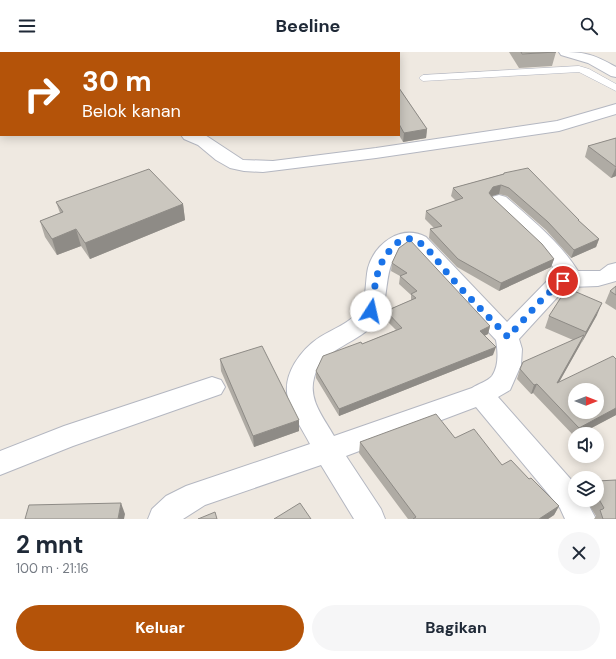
<!DOCTYPE html>
<html lang="id">
<head>
<meta charset="utf-8">
<style>
	body { margin:0; font-family:"DM Sans",sans-serif; background:#f6f6f7; color:#1f2937; height:100vh; display:flex; flex-direction:column; font-size:15px; white-space:nowrap }
	* { box-sizing:border-box; margin:0 }
	p { font-size:13px; color:#747a83 }
	.icon { flex:none; width:22px; height:22px; fill:none; stroke:currentColor; stroke-width:2; stroke-linecap:round; stroke-linejoin:round }
	.map { position:relative; height:467px; overflow:hidden }
	.sheet { display:flex; flex-direction:column; background:#fff; flex:1 }
	.sheet>* { flex:none }
	.top-card { position:absolute; left:0px; top:0px; width:400px; height:84px; box-shadow:0 2px 10px #0003; background:#b45309; color:#fff; overflow:hidden }
	.needle { width:26px; rotate:90deg }
	.buttons { position:absolute; left:568px; top:331px; display:grid; gap:8px }
	.buttons a { display:grid; place-items:center; width:36px; height:36px; border-radius:50%; background:#fff; box-shadow:0 2px 10px #0003; font-size:20px }
	.pin { position:absolute; display:grid; place-items:center; width:34px; height:34px; color:#fff; margin:-17px; border:2px solid #fff; border-radius:50%; box-shadow:0 1px 4px #0007 }
	.me { position:absolute; width:44px; margin:-22px; rotate:10deg; stroke-linejoin:round; filter:drop-shadow(0 0 3px #0008) }
	.turn { display:flex; align-items:center; gap:14px; height:84px; padding:0 16px; font-size:18px }
	.turn .icon { width:52px; height:52px; stroke-width:2.5 }
	.turn b { display:block; font-size:28px; line-height:34px }
	.round { display:grid; place-items:center; flex:none; width:42px; height:42px; border-radius:21px; background:#f6f6f7 }
	.head { display:flex; align-items:center; justify-content:space-between; height:68px; padding:0 16px }
	h1 { font-size:24px; font-weight:700; line-height:30px }
	.cta { display:flex; gap:8px; margin-top:auto; padding:8px 16px }
	.cta a { flex:1; height:46px; border-radius:24px; background:#b45309; color:#fff; font-size:16px; font-weight:700; line-height:46px; text-align:center }
	.cta a+a { background:#f6f6f7; color:#1f2937 }
	header { display:flex; justify-content:space-between; align-items:center; height:52px; padding:0 16px; background:#fff; font-size:18px; font-weight:700 }
	.map>svg:first-child { display:block }
	.lines { fill:none; stroke-linecap:round; stroke-linejoin:round }
	.service-casing { stroke:#b4b7c1; stroke-width:1 }
	.minor-casing { stroke:#b4b7c1; stroke-width:2 }
	.service { fill:#fff; fill-rule:evenodd }
	.minor { fill:#fff; fill-rule:evenodd }
	.wall { fill:#afaba4 }
	.shaded-wall { fill:#8e8b86 }
	.building { fill:#cbc7bf; stroke:#8e8b86; fill-rule:evenodd }
	.route { stroke:#1a73e8; stroke-width:7; stroke-dasharray:0 12.6 }
</style>
</head>
<body>
<header><svg class="icon" aria-label="menu" viewBox="0 0 24 24"><path d="M4 6h16M4 12h16M4 18h16"/></svg>Beeline<svg class="icon" aria-label="search" viewBox="0 0 24 24"><circle cx="10" cy="10" r="6"/><path d="M15 15l6 6"/></svg></header>
<div class="map">
<svg width="616" height="467" viewBox="0 0 616 467">
	<rect width="100%" height="100%" fill="#efe9e1"/>
	<g class="lines">
		<!-- service casing -->
		<g class="service-casing">
			<path id="service" d="M 579,14 L 589,17 L 616,32 L 616,39 L 579,20 L 423,29 L 419,26 L 423,23 Z"/>
		</g>
		<!-- minor casing -->
		<g class="minor-casing">
			<g id="minor">
				<path d="M 132,0 L 156,0 L 157,1 L 133,1 Z"/>
				<path d="M 559,0 C 586,0 593,2 616,15 L 616,25 L 611,24 L 588,11 L 561,3 Z"/>
				<path d="M 616,52 L 616,62 L 559,79 L 376,106 L 263,120 L 244,119 L 230,116 L 216,108 L 198,93 L 184,87 L 181,83 L 205,83 L 243,108 L 273,109 L 376,96 L 557,69 Z"/>
				<path d="M 499,143 L 506,145 C 532,168 559,189 578,219 L 600,219 L 608,213 L 616,211 L 616,229 L 598,234 L 570,235 L 563,239 L 519,287 L 522,297 L 521,313 L 510,338 L 498,345 L 575,432 L 575,448 L 586,448 L 596,467 L 565,467 L 560,456 L 476,355 L 346,404 L 381,457 L 385,467 L 354,467 L 321,413 L 205,453 L 183,467 L 148,467 L 152,457 L 166,444 L 186,434 L 310,392 C 303,378 291,362 288,346 C 282,323 301,297 320,285 C 333,277 350,271 360,258 C 367,247 365,229 368,216 C 375,191 401,172 426,185 L 507,270 L 547,229 L 559,223 L 541,199 L 492,153 L 489,149 L 492,145 ZM 409,193 L 421,203 L 441,229 L 496,288 C 498,299 499,314 492,324 C 488,329 478,332 472,336 L 334,384 C 324,366 308,348 314,326 C 321,295 361,292 377,268 C 393,244 379,207 409,193 Z"/>
				<path d="M 212,325 L 221,328 L 225,335 L 221,342 L 73,394 L 0,423 L 0,399 L 64,374 Z"/>
			</g>
		</g>
		<!-- service -->
		<use href="#service" class="service"/>
		<!-- minor -->
		<use href="#minor" class="minor"/>
	</g>
	<!-- wall -->
	<g class="wall">
		<path d="M 509,0 L 556,0 L 552,14 L 519,16 Z"/>
		<path d="M 399,36 L 427,77 L 426,86 L 403,90 L 399,83 Z"/>
		<path d="M 616,86 L 616,124 L 611,126 L 585,105 L 588,94 Z"/>
		<path d="M 504,121 L 579,169 L 599,187 L 596,195 L 571,206 L 546,178 L 507,144 L 499,142 L 492,144 L 493,146 L 554,207 L 551,215 L 499,239 L 457,215 L 429,186 L 430,177 L 434,176 L 425,167 L 426,159 L 456,149 L 451,144 L 453,136 L 503,122 Z"/>
		<path d="M 56,150 L 183,152 L 185,168 L 90,207 L 81,194 L 57,203 L 45,185 L 40,169 L 60,161 Z"/>
		<path d="M 399,196 L 490,274 L 488,282 L 484,284 L 493,303 L 339,364 L 316,326 L 316,319 L 362,292 L 396,278 L 385,267 L 386,259 L 411,248 L 411,243 L 399,232 L 400,224 L 391,219 L 392,211 Z"/>
		<path d="M 616,234 L 616,258 L 605,251 L 610,239 Z"/>
		<path d="M 597,263 L 559,330 L 616,307 L 616,363 L 580,382 L 575,382 L 575,385 L 533,341 L 531,342 L 517,327 L 520,317 L 573,288 L 545,276 L 549,264 Z"/>
		<path d="M 220,307 L 299,379 L 254,395 L 221,319 Z"/>
		<path d="M 455,386 L 502,413 L 529,427 L 559,454 L 554,463 L 548,467 L 408,467 L 359,401 L 360,390 Z"/>
		<path d="M 597,429 L 616,467 L 594,467 L 596,464 L 586,448 L 597,448 Z"/>
	</g>
	<!-- shaded-wall -->
	<g class="shaded-wall">
		<path d="M 427,77 L 426,86 L 403,90 L 404,81 Z"/>
		<path d="M 616,114 L 616,124 L 611,126 L 616,115 Z"/>
		<path d="M 501,133 L 499,142 L 492,144 L 488,149 L 489,141 L 493,135 Z"/>
		<path d="M 183,152 L 185,168 L 90,207 L 85,191 Z"/>
		<path d="M 76,177 L 81,194 L 57,203 L 52,187 Z"/>
		<path d="M 599,187 L 596,195 L 571,206 L 574,198 Z"/>
		<path d="M 554,207 L 551,215 L 499,239 L 501,231 Z"/>
		<path d="M 602,251 L 597,263 L 581,292 L 586,280 Z"/>
		<path d="M 490,274 L 488,282 L 478,287 L 480,279 Z"/>
		<path d="M 584,283 L 580,293 L 553,341 L 557,331 Z"/>
		<path d="M 496,295 L 493,303 L 339,364 L 339,357 Z"/>
		<path d="M 537,332 L 533,341 L 531,342 L 534,333 Z"/>
		<path d="M 616,356 L 616,363 L 580,382 L 576,382 L 579,376 Z"/>
		<path d="M 299,368 L 299,379 L 254,395 L 253,384 Z"/>
		<path d="M 121,451 L 125,462 L 124,467 L 118,467 Z"/>
		<path d="M 559,454 L 554,463 L 548,467 L 539,467 Z"/>
	</g>
	<!-- building -->
	<g class="building">
		<rect x="312" y="0" width="65" height="1"/>
		<path d="M 521,0 L 556,0 L 522,2 Z"/>
		<path d="M 399,36 L 427,77 L 404,81 L 399,72 Z"/>
		<path d="M 616,86 L 616,115 L 588,94 Z"/>
		<path d="M 528,116 L 579,168 L 578,168 L 599,187 L 574,198 L 548,170 L 509,136 L 501,133 L 493,135 L 489,141 L 493,146 L 542,192 L 554,207 L 501,231 L 458,207 L 430,177 L 442,174 L 426,159 L 463,146 L 453,136 L 504,122 L 504,121 Z"/>
		<path d="M 149,117 L 183,152 L 85,191 L 76,177 L 52,187 L 40,169 L 63,160 L 56,150 Z"/>
		<path d="M 410,188 L 490,274 L 480,279 L 496,295 L 339,357 L 316,319 L 323,304 L 361,290 L 362,292 L 402,276 L 386,259 L 416,246 L 411,242 L 417,239 L 400,224 L 407,221 L 392,211 L 399,196 Z"/>
		<path d="M 616,234 L 616,243 L 610,239 Z"/>
		<path d="M 567,236 L 602,251 L 586,280 L 549,264 Z"/>
		<path d="M 584,283 L 557,331 L 613,304 L 616,307 L 616,356 L 579,376 L 537,332 L 534,333 L 520,317 L 523,310 ZM 575,338 L 597,338 L 597,360 L 575,360 Z"/>
		<path d="M 262,294 L 299,368 L 253,384 L 220,307 Z"/>
		<path d="M 436,362 L 455,386 L 474,377 L 502,413 L 511,408 L 529,427 L 531,426 L 559,454 L 539,467 L 413,467 L 416,465 L 360,390 Z"/>
		<path d="M 616,428 L 616,467 L 603,467 L 600,458 L 603,457 L 604,456 L 597,444 L 597,429 Z"/>
		<path d="M 121,451 L 118,467 L 25,467 L 29,453 Z"/>
		<path d="M 300,451 L 311,467 L 274,467 Z"/>
		<path d="M 215,460 L 217,467 L 198,467 Z"/>
	</g>
	<g class="lines">
		<!-- route -->
		<path class="route" d="M 371,259 C 376,233 374,212 396,192 C 401,187 408,185 415,188 C 429,195 439,212 449,223 C 467,244 488,264 508,285 L 544,245 L 563,229"/>
	</g>
</svg>
<div class="buttons">
<a><svg class="needle" viewBox="-14 -14 28 28"><path d="M0-13l5 13h-10z" fill="#e53935"/><path d="M0 13l5-13h-10z" fill="#747a83"/></svg></a>
<a><svg class="icon" aria-label="sound" viewBox="0 0 24 24"><path d="M4 9h4l5-4v14l-5-4H4zM17 9q2 3 0 6"/></svg></a>
<a><svg class="icon" aria-label="layers" viewBox="0 0 24 24"><path d="M12 4l9 5-9 5-9-5zM3 14l9 5 9-5"/></svg></a>
</div>
<div class="pin" style="left:563px;top:229px;background:#d93025"><svg class="icon" aria-label="arrive" viewBox="0 0 24 24"><path d="M6 21V4h12l-3 4 3 4H6"/></svg></div>
<svg class="me" style="left:371px;top:259px" viewBox="-20 -20 40 40"><circle r="19" fill="#fff"/><path d="M0-13L10 11 0 6-10 11z" fill="#1a73e8"/></svg>
<div class="top-card">
<div class="turn"><svg class="icon" aria-label="right" viewBox="0 0 24 24"><path d="M7 20v-9h11M14 6l5 5-5 5"/></svg><div><b>30 m</b>Belok kanan</div></div>
</div>
</div>
<section class="sheet">
<div class="head"><div><h1>2 mnt</h1><p>100 m · 21:16</p></div><a class="round"><svg class="icon" aria-label="close" viewBox="0 0 24 24"><path d="M6 6l12 12M18 6L6 18"/></svg></a></div>
<div class="cta"><a>Keluar</a><a>Bagikan</a></div>
</section>
</body>
</html>
